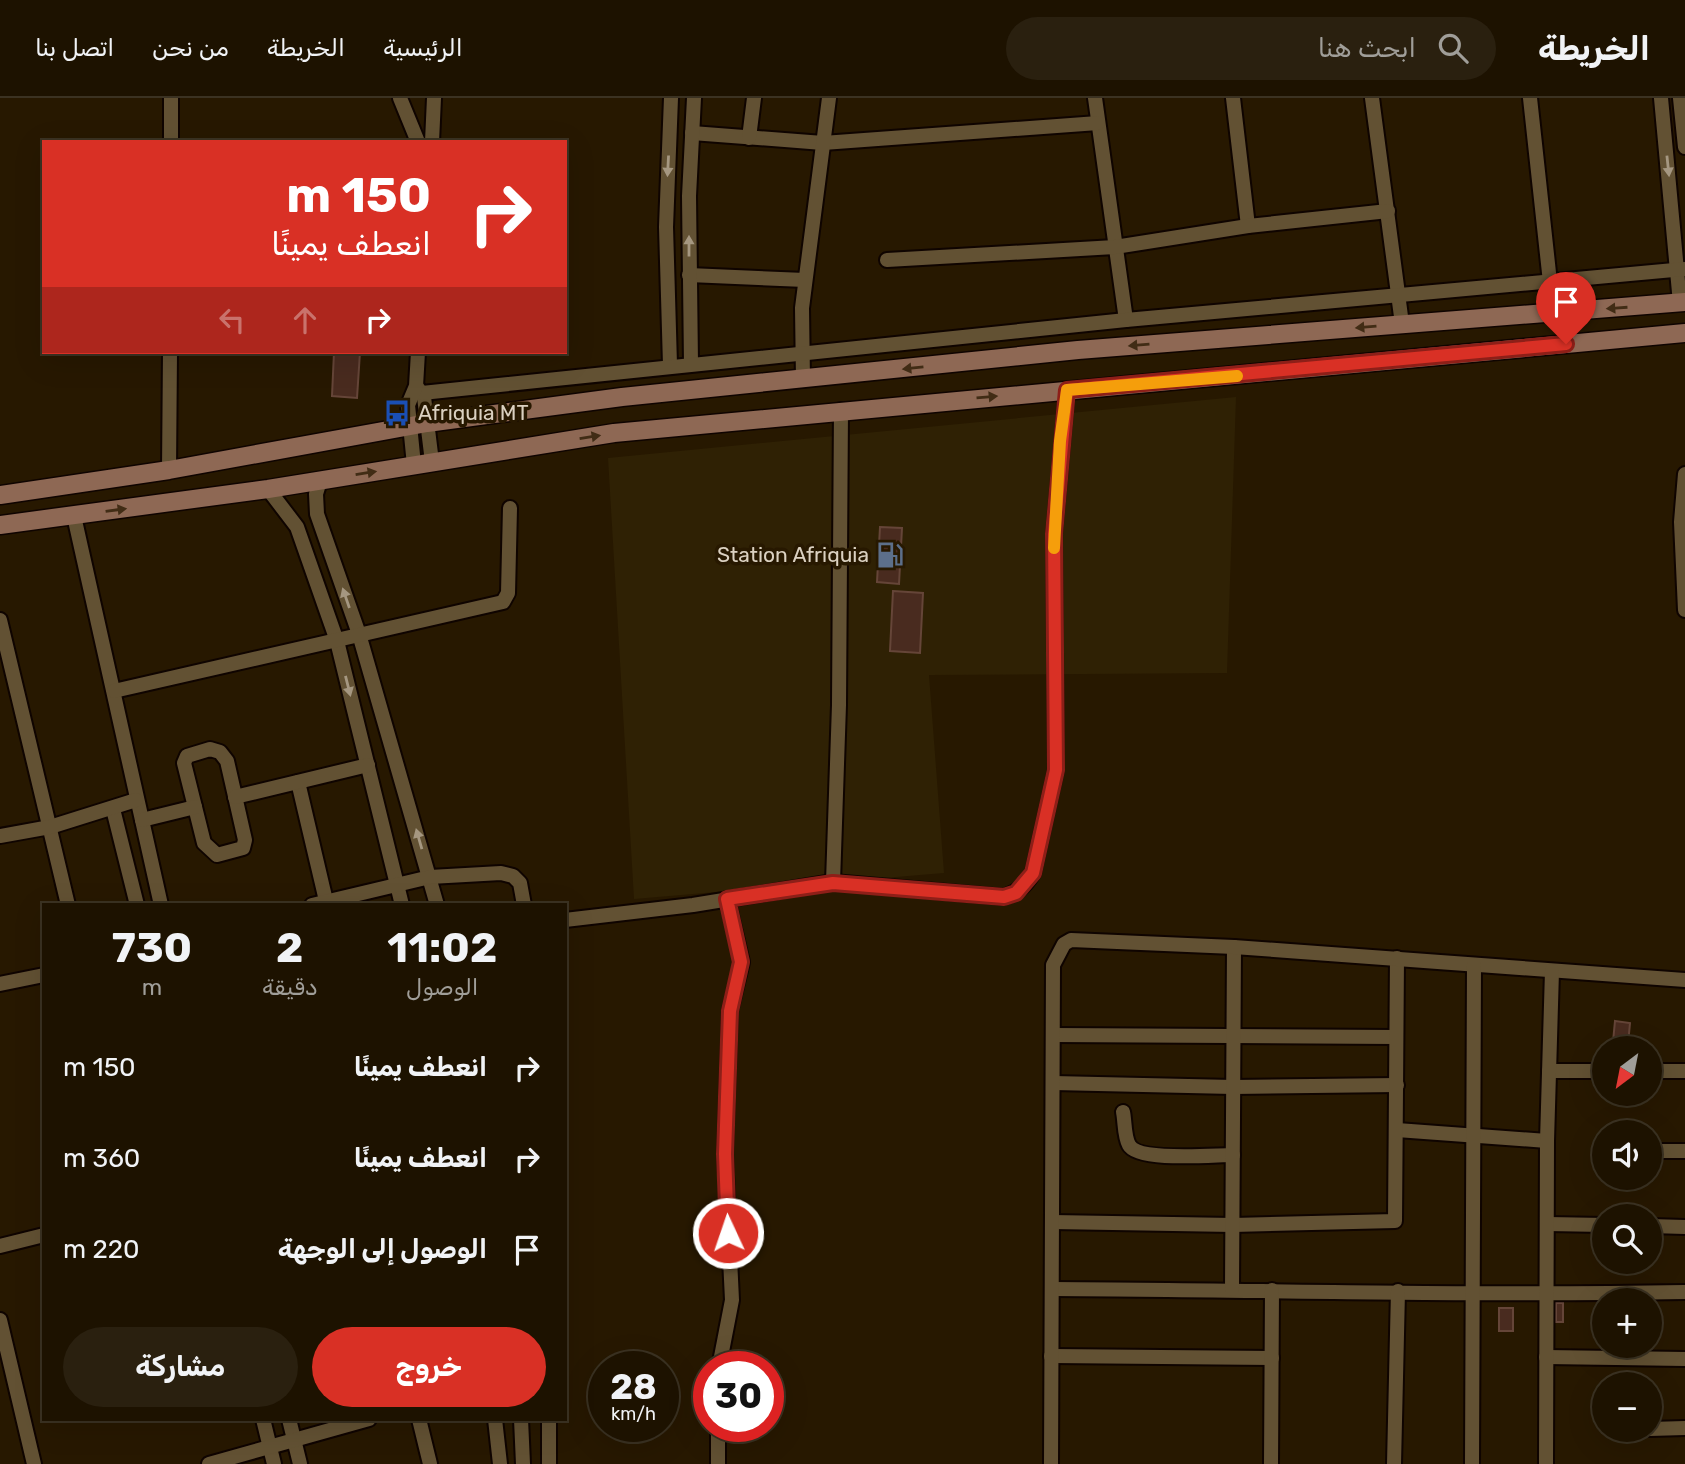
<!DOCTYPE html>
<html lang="ar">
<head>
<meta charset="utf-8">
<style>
	body { margin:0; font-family:Rubik,"Noto Sans Arabic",sans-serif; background:#2a200f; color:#f1f3f6; direction:rtl; height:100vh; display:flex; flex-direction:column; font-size:26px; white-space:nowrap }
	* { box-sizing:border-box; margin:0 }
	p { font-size:23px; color:#a09e99 }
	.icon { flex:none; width:38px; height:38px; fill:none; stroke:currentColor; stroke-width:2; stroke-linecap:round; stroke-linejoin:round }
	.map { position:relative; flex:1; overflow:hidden; direction:ltr }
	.side { position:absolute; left:42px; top:805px; width:525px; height:518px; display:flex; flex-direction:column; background:#1d1200; border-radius:0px; box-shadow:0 7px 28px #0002,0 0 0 2px #3b3222; direction:rtl }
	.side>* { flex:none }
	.banner { position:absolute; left:42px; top:42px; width:525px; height:214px; border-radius:0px; box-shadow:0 7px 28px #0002,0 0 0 2px #3b3222; direction:rtl; background:#d93025; color:#fff; overflow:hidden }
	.needle { width:46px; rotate:212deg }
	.tools { position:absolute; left:1592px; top:938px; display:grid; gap:14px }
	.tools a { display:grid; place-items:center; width:70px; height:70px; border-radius:50%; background:#1d1200; box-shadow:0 7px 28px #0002,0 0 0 2px #3b3222; font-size:35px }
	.speed { position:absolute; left:588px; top:1253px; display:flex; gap:14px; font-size:35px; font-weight:700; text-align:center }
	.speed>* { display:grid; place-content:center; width:91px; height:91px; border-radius:50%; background:#1d1200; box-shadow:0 7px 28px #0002,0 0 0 2px #3b3222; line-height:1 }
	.speed small { font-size:18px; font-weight:400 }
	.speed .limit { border:10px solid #d22; background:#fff; color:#111 }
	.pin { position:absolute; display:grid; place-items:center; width:60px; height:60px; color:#fff; margin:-72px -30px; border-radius:50% 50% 50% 0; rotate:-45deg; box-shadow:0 0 7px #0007 }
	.pin .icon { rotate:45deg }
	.me { position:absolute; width:77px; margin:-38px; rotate:357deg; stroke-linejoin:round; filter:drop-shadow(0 0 5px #0008) }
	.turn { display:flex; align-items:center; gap:24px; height:147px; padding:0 21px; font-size:32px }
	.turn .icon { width:91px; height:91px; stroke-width:2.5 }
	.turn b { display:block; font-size:49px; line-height:60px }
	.lanes { display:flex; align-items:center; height:66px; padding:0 21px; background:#0003; justify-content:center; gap:35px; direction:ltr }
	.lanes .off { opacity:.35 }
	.eta { display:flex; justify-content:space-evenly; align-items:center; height:119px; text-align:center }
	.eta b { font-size:42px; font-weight:700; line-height:49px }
	.button { display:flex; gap:14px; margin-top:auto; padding:14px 21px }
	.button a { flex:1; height:80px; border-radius:42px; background:#d93025; color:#fff; font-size:28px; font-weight:700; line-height:80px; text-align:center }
	.button a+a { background:#2a200f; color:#f1f3f6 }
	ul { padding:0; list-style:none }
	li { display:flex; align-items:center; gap:21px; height:91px; padding:0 21px }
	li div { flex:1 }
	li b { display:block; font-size:26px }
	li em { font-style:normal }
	header { display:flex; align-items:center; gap:42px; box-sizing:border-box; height:98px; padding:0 35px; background:#1d1200; border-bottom:2px solid #3b3222 }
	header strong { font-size:33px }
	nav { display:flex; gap:38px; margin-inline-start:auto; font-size:24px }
	.search { width:490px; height:63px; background:#2a200f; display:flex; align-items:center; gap:18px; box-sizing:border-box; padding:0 24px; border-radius:38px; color:#a09e99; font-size:26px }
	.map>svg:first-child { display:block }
	.built { fill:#2f2104 }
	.building { fill:#492b1f; stroke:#654538; stroke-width:2 }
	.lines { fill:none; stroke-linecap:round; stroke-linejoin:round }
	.street-casing { stroke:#0f0400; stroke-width:18 }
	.secondary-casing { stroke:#0f0400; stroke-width:21 }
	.street { stroke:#625133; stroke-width:14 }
	.secondary { stroke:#8e6854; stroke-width:18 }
	.oneway { fill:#a59781 }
	.oneway2 { fill:#412c15 }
	.route-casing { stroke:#8d1f18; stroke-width:18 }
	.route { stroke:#d93025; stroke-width:12 }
	.slow { stroke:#f59e0b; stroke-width:12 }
	.labels { text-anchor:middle; stroke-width:7; stroke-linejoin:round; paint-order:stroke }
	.poi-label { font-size:21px; fill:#dbd1c1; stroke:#271800; text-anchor:start }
</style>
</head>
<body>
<header>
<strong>الخريطة</strong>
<div class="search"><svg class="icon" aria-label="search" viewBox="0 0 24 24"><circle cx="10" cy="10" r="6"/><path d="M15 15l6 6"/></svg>ابحث هنا</div>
<nav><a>الرئيسية</a><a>الخريطة</a><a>من نحن</a><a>اتصل بنا</a></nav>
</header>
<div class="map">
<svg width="1685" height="1366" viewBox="0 0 1685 1366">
	<rect width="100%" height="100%" fill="#271800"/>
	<!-- built -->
	<path class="built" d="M 1236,299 L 1227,575 L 929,577 L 944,775 L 634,801 L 608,360 Z"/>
	<!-- building -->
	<g class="building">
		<path d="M 334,254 L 360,254 L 357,300 L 332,298 Z"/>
		<path d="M 880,429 L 902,430 L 899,486 L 877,484 Z"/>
		<path d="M 893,493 L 923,495 L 920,555 L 890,553 Z"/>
		<path d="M 1615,923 L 1630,925 L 1628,946 L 1613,944 Z"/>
		<rect x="1556" y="1205" width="7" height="19"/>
		<rect x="1499" y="1210" width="14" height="23"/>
	</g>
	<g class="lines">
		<!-- street casing -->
		<g class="street-casing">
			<g id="street">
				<path d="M 400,0 L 418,44"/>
				<path d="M 1095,0 L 1126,222"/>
				<path d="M 1233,0 L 1248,128"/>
				<path d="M 1372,0 L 1402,226"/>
				<path d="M 1530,0 L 1550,184"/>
				<path d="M 1661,0 L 1680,205"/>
				<path d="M 1680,0 L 1685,49"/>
				<path d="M 692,35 L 823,45 L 1098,25"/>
				<path d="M 749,40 L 754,0"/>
				<path d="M 171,44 L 171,0"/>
				<path d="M 432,44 L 434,0"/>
				<path d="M 887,162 L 1115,149 L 1248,128 L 1388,113"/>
				<path d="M 689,177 L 805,182"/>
				<path d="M 691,265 L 689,98 L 694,0"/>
				<path d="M 670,267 L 666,129 L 671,0"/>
				<path d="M 803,282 L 802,210 L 829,0"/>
				<path d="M 417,289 L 424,299 L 432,364"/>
				<path d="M 422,295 L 1126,222 L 1685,171"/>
				<path d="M 414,367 L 408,307 L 416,288 L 418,254"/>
				<path d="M 169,372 L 170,254"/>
				<path d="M 1685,376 L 1681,424 L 1685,512"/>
				<path d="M 320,383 L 316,396 L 317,416 L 359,536 L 437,807"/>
				<path d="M 268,391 L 297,429 L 337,543 L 402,807"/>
				<path d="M 74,418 L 161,807"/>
				<path d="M 0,522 L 68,807"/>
				<path d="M 114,593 L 503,504 L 508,495 L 510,410"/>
				<path d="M 210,651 L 220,654 L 227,663 L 245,742 L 243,750 L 217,757 L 204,745 L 184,665 L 187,658 Z"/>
				<path d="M 298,684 L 327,807"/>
				<path d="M 235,699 L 368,667"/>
				<path d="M 113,711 L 137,807"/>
				<path d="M 142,722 L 195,709"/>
				<path d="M 0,738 L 50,729 L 136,702"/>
				<path d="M 833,784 L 839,607 L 841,312"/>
				<path d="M 312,807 L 430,779 L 501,775 L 513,778 L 520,785 L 524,807"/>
				<path d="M 565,822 L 693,807 L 833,784 L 1004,799 C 1018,794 1025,788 1033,775 L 1056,672 L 1054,436 L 1067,292"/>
				<path d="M 0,886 L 44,877"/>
				<path d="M 1053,937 L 1396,939"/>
				<path d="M 1549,973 L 1605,973"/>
				<path d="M 1650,973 L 1685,973"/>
				<path d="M 1053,985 L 1233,989 L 1397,987"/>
				<path d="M 1123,1014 C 1125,1023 1124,1038 1129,1047 C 1138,1064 1213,1057 1233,1057"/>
				<path d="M 1397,1032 L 1547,1043"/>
				<path d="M 1650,1053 L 1685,1053"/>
				<path d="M 1052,1124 L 1233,1127 L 1395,1123 L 1397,860"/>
				<path d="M 1547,1126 L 1605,1127"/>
				<path d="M 1650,1128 L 1685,1129"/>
				<path d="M 0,1148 L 44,1137"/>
				<path d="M 1052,1191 C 1263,1192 1474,1198 1685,1194"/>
				<path d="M 1232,1191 L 1234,849"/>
				<path d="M 0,1222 L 34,1366"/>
				<path d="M 1051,1258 L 1272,1260"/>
				<path d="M 1546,1259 L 1685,1261"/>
				<path d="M 719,1269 L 732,1202 L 725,1056 L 730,913 L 742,864 L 727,801"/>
				<path d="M 263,1321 L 274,1366"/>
				<path d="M 289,1321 L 300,1366"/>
				<path d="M 419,1321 L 430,1366"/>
				<path d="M 495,1321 L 500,1366"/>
				<path d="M 521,1321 L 523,1366"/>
				<path d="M 1650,1331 L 1685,1330"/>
				<path d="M 209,1366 L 369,1321"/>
				<path d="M 549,1366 L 549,1321"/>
				<path d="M 718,1366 L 718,1328"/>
				<path d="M 1051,1366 L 1053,867 L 1064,846 L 1071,842 L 1234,849 L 1685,882"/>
				<path d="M 1271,1366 L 1272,1192"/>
				<path d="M 1394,1366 L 1398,1193"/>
				<path d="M 1472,1366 L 1474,867"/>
				<path d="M 1546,1366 L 1547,1043 L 1552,873"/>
			</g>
		</g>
		<!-- secondary casing -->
		<g class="secondary-casing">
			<g id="secondary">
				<path d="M 0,397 L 169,372 L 427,325 L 622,299 L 1078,252 L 1685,204"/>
				<path d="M 0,427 L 268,391 L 614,335 L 1685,235"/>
			</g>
		</g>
		<!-- street -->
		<use href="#street" class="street"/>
		<!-- secondary -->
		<use href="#secondary" class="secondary"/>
	</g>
	<!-- one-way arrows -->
	<defs><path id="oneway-solid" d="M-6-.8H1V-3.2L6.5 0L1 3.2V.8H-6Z" transform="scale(1.75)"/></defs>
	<g class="oneway">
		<use href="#oneway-solid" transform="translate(668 68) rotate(93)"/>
		<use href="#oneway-solid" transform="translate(1668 68) rotate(84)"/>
		<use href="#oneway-solid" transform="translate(689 148) rotate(-90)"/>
		<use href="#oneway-solid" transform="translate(346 500) rotate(-109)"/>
		<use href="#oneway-solid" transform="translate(348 588) rotate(76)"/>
		<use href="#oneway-solid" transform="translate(419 741) rotate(-106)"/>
	</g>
	<g class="oneway2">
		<use href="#oneway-solid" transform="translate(1617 210) rotate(176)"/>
		<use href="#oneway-solid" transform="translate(1366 229) rotate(175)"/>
		<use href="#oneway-solid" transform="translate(1139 247) rotate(175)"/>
		<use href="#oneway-solid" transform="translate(913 270) rotate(174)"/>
		<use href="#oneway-solid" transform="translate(987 299) rotate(-5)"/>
		<use href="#oneway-solid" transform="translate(590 339) rotate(-9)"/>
		<use href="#oneway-solid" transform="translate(366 375) rotate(-9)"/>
		<use href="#oneway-solid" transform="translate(116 412) rotate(-8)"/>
	</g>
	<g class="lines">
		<!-- route casing -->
		<g class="route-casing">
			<path id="route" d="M 728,1135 L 725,1056 L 730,913 L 741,864 L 727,801 L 833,785 L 1004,799 L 1016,795 L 1033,775 L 1056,672 L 1054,436 L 1067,292 L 1566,246"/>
		</g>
		<!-- route -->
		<use href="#route" class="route"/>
		<!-- slow -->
		<path class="slow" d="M 1054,450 L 1060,343 L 1067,292 L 1237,278"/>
	</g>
	<!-- icons -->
	<defs>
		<g id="bus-bare" transform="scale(2.1)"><path d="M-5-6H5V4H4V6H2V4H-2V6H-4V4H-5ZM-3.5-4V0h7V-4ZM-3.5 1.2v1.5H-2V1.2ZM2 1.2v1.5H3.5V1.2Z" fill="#1a4fb4" stroke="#271800" stroke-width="2.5" paint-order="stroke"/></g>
		<g id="fuel-bare" transform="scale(2.1)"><path d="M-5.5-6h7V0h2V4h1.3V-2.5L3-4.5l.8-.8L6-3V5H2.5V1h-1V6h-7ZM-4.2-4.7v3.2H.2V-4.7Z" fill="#5c6f8a" stroke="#271800" stroke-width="2.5" paint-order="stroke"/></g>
	</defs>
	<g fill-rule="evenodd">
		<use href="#bus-bare" x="397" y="315"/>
		<use href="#fuel-bare" x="890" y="457"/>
	</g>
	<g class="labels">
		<!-- poi labels -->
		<g class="poi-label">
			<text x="418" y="322">Afriquia MT</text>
			<text x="869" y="464" text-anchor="end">Station Afriquia</text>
		</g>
	</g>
</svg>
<div class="tools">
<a><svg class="needle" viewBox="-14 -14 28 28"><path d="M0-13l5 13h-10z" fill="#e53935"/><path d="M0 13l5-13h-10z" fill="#a09e99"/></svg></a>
<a><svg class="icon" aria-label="sound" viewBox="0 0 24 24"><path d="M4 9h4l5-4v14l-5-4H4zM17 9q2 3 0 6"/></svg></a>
<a><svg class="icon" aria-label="search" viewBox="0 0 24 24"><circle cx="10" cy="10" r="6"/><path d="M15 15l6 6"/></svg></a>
<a>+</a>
<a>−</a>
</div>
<div class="speed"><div>28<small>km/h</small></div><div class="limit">30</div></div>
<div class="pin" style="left:1566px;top:246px;background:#d93025"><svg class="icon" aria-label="arrive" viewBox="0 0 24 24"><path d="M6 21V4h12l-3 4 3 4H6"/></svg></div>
<svg class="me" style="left:728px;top:1135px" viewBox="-20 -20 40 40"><circle r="17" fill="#d93025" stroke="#fff" stroke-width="3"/><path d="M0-11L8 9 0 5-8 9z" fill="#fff"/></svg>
<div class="banner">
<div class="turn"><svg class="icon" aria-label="right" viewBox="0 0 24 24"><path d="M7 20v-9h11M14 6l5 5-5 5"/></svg><div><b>150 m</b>انعطف يمينًا</div></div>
<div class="lanes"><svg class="icon off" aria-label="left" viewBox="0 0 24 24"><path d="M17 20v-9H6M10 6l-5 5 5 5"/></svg><svg class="icon off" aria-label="ahead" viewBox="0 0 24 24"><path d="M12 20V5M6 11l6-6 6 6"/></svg><svg class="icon" aria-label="right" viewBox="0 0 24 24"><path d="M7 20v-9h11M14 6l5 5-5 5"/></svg></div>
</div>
<section class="side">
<div class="eta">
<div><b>11:02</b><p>الوصول</p></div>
<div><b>2</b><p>دقيقة</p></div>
<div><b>730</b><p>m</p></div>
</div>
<ul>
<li><svg class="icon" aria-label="right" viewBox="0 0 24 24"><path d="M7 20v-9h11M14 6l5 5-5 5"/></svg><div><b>انعطف يمينًا</b></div><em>150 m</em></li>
<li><svg class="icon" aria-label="right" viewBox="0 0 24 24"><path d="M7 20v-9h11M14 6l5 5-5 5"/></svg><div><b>انعطف يمينًا</b></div><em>360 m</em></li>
<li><svg class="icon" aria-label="arrive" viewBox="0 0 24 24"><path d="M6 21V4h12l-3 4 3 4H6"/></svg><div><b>الوصول إلى الوجهة</b></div><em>220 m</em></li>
</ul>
<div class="button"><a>خروج</a><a>مشاركة</a></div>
</section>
</div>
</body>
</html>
